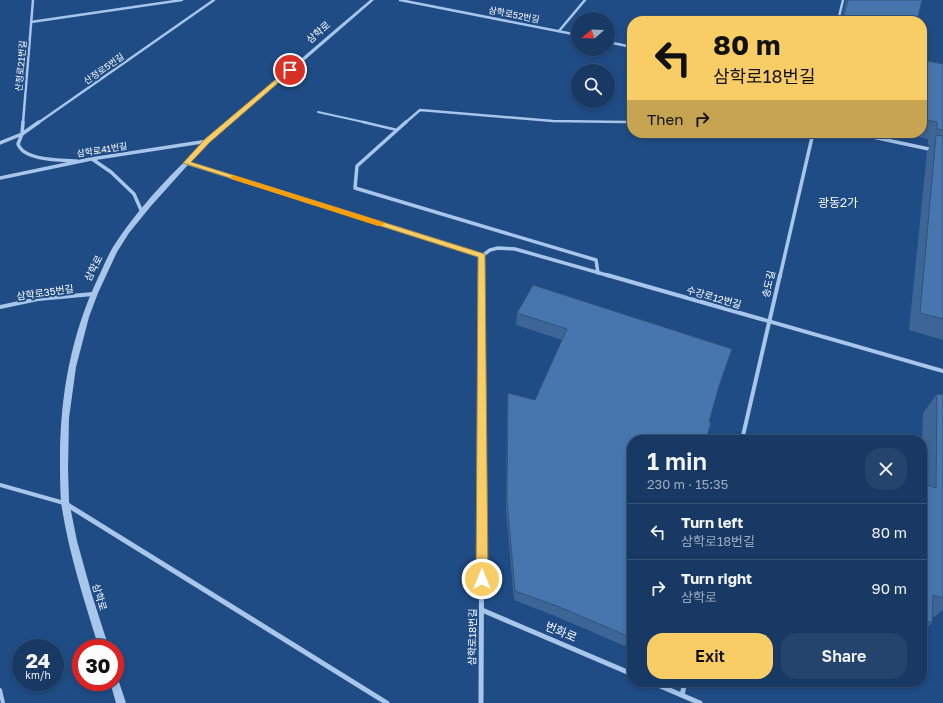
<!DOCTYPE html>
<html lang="en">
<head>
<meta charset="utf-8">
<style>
	body { margin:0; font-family:"Golos Text","Noto Sans KR",sans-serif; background:#24446d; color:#f1f3f6; height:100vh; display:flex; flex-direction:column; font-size:15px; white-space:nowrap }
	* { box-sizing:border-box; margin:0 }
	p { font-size:13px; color:#9eacbf }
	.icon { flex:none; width:22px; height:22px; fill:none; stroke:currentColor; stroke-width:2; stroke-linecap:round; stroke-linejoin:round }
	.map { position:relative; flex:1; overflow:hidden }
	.details { position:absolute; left:627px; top:435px; width:300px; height:252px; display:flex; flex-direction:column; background:#173964; border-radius:16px; box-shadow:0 2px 6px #0003,0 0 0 1px #365378 }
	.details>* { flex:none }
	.guide { position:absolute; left:627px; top:16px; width:300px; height:122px; border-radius:16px; box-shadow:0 2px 6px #0003,0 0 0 1px #365378; background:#f8cd66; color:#111; overflow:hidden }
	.needle { width:26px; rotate:251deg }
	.fabs { position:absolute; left:571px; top:12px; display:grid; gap:8px }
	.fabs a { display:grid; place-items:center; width:44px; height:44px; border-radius:50%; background:#173964; box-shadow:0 2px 6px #0003,0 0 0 1px #365378; font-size:20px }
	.speed { position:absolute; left:12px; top:639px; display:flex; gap:8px; font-size:20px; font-weight:700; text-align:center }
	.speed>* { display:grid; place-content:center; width:52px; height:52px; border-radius:50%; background:#173964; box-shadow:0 2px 6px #0003,0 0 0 1px #365378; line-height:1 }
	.speed small { font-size:10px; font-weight:400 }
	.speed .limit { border:6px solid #d22; background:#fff; color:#111 }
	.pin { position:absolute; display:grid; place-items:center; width:34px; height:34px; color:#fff; margin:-17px; border:2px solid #fff; border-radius:50%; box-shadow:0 1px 4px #0007 }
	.me { position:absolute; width:44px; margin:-22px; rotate:0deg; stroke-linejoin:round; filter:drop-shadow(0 0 3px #0008) }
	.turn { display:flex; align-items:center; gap:14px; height:84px; padding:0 20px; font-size:18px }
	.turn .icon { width:52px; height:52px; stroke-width:2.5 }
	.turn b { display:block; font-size:28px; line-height:34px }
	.then { display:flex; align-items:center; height:38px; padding:0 20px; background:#0003; gap:8px; font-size:15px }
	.round { display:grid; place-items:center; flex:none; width:42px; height:42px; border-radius:16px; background:#24446d }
	.overview { display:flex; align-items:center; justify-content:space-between; height:68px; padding:0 20px }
	h1 { font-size:24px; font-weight:600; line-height:30px }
	.primary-button { display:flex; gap:8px; margin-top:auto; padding:8px 20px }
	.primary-button a { flex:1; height:46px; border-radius:16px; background:#f8cd66; color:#111; font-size:16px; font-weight:600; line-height:46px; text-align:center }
	.primary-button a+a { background:#24446d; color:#f1f3f6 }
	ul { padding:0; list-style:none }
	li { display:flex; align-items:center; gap:12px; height:56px; padding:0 20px; border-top:1px solid #365378 }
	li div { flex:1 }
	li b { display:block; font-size:15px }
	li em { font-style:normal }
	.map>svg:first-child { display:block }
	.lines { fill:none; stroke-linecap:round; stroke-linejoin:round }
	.service-far2 { stroke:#a7c6ea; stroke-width:2 }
	.service-far1 { stroke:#a7c6ea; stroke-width:2.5 }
	.service { stroke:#a7c6ea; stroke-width:4 }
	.minor-far3 { stroke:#a7c6ea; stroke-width:2.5 }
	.minor-far2 { stroke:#a7c6ea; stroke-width:3.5 }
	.minor-far1 { stroke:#a7c6ea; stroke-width:4 }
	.minor { stroke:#a7c6ea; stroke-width:5 }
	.tertiary { fill:#a7c6ea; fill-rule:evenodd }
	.wall { fill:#3d6596 }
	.building { fill:#4776ae; stroke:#32537a }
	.route { fill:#f8cd66; stroke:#a18542 }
	.slow { fill:#f59e0b }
	.labels { text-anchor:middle; stroke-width:4; stroke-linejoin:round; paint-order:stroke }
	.far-street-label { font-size:9px; fill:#fff; stroke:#1f4c85 }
	.street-label { font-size:10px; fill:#fff; stroke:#1f4c85 }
	.quarter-label { font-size:12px; fill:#fff; stroke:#1f4c85 }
	.near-street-label { font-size:12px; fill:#fff; stroke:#1f4c85 }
</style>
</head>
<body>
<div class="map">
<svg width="943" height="703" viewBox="0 0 943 703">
	<rect width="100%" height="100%" fill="#1f4c85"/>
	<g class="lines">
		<!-- service-far2 -->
		<path class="service-far2" d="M 318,112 L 368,123"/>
		<!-- service-far1 -->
		<path class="service-far1" d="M 363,122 L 397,130"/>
		<!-- service -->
		<g class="service">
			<path d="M 0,485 L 64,503"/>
			<path d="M 0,690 L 3,703"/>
		</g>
		<!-- minor-far3 -->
		<g class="minor-far3">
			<path d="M 400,0 L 578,35"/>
			<path d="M 838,21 L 843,0"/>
			<path d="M 31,22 L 182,0"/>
			<path d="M 559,31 L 585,0"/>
			<path d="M 608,42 L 632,47"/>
			<path d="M 23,123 L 33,0"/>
			<path d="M 38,123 L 214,0"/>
			<path d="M 405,123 L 420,110 L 553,121 L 626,122 L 632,117"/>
		</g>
		<!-- minor-far2 -->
		<g class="minor-far2">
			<path d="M 23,122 L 22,134 L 18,144 C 24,161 61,160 77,161"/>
			<path d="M 406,122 L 357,166 L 355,188 L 596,260 L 598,273"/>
			<path d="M 854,133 L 943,152"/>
			<path d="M 0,143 L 22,134 L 39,122"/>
			<path d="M 92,159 L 111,172 L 134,194 L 142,212"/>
			<path d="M 187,163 L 482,256"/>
			<path d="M 0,178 L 91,159 L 208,141"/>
			<path d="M 482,256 L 490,250 L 498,248 L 515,249 L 610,276"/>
			<path d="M 482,276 L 482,256"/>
			<path d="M 780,276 L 813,133"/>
		</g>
		<!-- minor-far1 -->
		<g class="minor-far1">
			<path d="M 607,275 L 943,371"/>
			<path d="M 0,307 L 38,299 L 93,294"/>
			<path d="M 742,440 L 780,275"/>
			<path d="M 482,467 L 482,275"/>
		</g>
		<!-- minor -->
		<g class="minor">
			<path d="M 66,504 L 387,703"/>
			<path d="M 482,610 L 632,674"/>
			<path d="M 651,682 L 700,703"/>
			<path d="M 682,695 L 685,682"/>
			<path d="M 481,703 L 482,466"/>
		</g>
		<!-- tertiary -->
		<g class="tertiary">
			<path d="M 370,0 L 374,0 L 210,142 L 186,167 L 151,206 L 129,233 L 117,252 L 98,293 L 89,317 L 76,367 L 69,418 L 68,469 L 69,501 L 77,541 L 92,595 L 109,648 L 99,648 C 84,600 68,551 61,502 C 60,488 60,473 60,459 C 60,396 71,335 98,278 C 103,268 107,257 113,247 C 151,188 205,141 258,96 C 295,64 332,32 370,0 Z"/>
			<path d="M 115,677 L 118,679 L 126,703 L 116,703 L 110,682 L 115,682 Z"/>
		</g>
	</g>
	<!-- wall -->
	<g class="wall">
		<path d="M 846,0 L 922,0 L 917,21 L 841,21 Z"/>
		<path d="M 922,60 L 943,64 L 943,340 L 909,330 L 927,152 L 930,146 L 928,145 L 928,139 L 899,133 L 922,133 Z"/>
		<path d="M 517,313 L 732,349 L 632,440 L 632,649 L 555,616 L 514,600 L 506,511 L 507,404 L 508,393 L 535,400 L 562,340 L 516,325 Z"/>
		<path d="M 937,394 L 943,395 L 943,610 L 934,617 L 933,617 L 932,623 L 922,632 L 922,440 L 923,413 Z"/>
	</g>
	<!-- building -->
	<g class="building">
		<path d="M 848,0 L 922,0 L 917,21 L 851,21 L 852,17 L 844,15 Z"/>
		<path d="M 922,60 L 943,64 L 943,130 L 937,129 L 937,122 L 922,119 Z"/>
		<path d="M 936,135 L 943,136 L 943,319 L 920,313 Z"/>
		<path d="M 533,285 L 732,349 L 719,386 L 709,422 L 711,422 L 706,440 L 632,440 L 632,638 L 557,606 L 515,591 L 507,501 L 508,393 L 535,400 L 567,329 L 517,313 Z"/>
		<path d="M 937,394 L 943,395 L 943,598 L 933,595 L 932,623 L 922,619 L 922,483 L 936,488 Z"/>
	</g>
	<!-- route -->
	<path class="route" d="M 288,69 L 293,70 L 210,142 L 191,162 L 485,254 L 488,579 L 486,583 L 482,585 L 478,583 L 476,579 L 478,257 L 183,163 L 205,139 Z"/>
	<!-- slow -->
	<path class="slow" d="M 233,175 L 383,222 L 384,224 L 380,226 L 378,226 L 231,179 L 230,178 Z"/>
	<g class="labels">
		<!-- far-street labels -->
		<g class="far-street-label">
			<text transform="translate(514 15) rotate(11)" y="3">삼학로52번길</text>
			<text transform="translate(21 66) rotate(-85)" y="3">산정로21번길</text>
			<text transform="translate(104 69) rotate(-35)" y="3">산정로5번길</text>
			<text transform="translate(102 150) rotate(-9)" y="3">삼학로41번길</text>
		</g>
		<!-- street labels -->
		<g class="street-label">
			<text transform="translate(318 32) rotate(-41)" y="4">삼학로</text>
			<text transform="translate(93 268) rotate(-63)" y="4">삼학로</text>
			<text transform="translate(768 284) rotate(-77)" y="4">송도길</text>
			<text transform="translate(45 292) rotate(-8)" y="4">삼학로35번길</text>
			<text transform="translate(714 297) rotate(16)" y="4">수강로12번길</text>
			<text transform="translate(100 597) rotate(73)" y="4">삼학로</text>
			<text transform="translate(472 637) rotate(-89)" y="4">삼학로18번길</text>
		</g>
		<!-- quarter labels -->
		<g class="quarter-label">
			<text x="838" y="207">광동2가</text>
		</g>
		<!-- near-street labels -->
		<g class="near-street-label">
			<text transform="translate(561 632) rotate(23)" y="4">번화로</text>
		</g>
	</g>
</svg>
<div class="fabs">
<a><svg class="needle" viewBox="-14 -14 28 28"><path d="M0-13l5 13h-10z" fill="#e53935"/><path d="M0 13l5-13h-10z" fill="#9eacbf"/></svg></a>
<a><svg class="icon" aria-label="search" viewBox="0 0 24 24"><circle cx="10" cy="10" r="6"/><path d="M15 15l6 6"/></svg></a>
</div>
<div class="speed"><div>24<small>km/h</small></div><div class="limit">30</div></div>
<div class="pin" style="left:290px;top:70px;background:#d93025"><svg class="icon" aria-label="arrive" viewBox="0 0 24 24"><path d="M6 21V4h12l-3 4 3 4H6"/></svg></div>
<svg class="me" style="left:482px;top:579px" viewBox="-20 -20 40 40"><circle r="17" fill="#f8cd66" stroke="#fff" stroke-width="3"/><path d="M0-11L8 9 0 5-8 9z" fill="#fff"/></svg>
<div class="guide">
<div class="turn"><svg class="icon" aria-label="left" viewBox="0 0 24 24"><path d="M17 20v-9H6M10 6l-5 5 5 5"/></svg><div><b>80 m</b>삼학로18번길</div></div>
<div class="then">Then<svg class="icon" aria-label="right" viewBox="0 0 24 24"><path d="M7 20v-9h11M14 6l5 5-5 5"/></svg></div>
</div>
<section class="details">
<div class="overview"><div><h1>1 min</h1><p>230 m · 15:35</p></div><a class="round"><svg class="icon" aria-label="close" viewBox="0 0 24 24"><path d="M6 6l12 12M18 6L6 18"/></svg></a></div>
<ul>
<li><svg class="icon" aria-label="left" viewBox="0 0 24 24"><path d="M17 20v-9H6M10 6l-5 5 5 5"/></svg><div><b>Turn left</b><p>삼학로18번길</p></div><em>80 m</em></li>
<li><svg class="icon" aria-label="right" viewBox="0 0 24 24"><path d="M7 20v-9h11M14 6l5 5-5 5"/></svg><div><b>Turn right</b><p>삼학로</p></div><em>90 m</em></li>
</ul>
<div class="primary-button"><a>Exit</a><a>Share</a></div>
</section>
</div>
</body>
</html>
